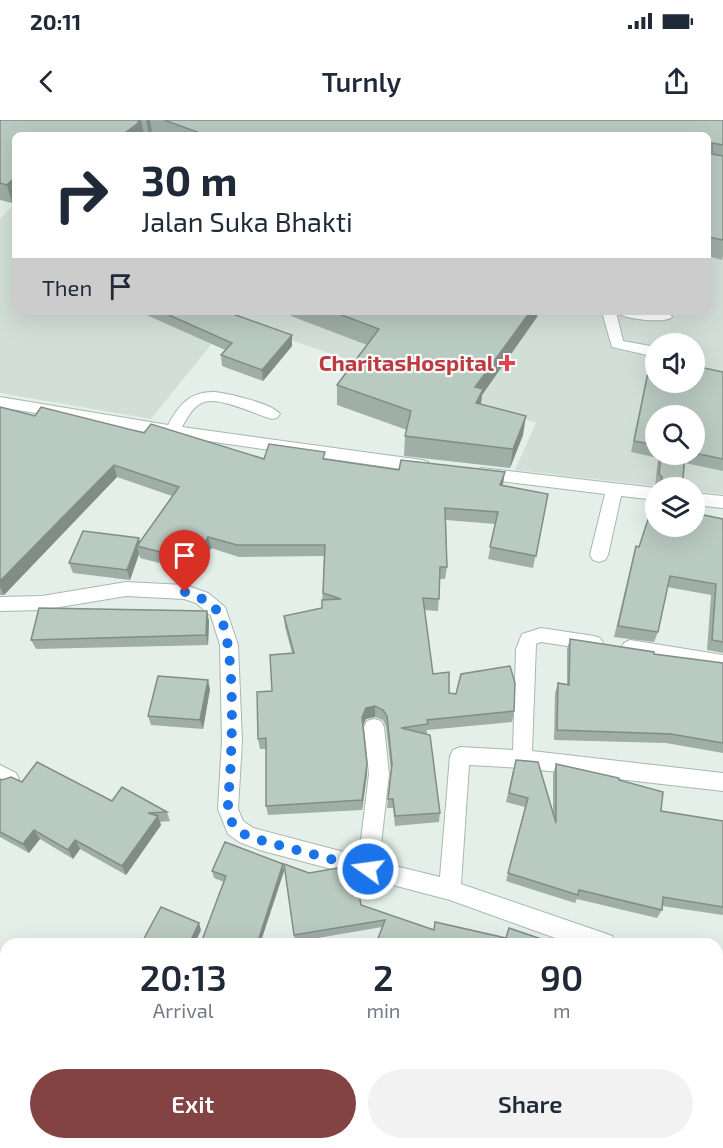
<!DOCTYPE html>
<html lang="en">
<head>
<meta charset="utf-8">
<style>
	body { margin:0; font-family:"Exo 2",sans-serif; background:#f2f2f3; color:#1f2937; height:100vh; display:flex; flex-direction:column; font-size:22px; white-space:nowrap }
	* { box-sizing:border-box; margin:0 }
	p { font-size:20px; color:#747a83 }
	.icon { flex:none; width:33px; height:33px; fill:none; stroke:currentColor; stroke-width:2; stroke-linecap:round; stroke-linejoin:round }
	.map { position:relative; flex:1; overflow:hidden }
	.sheet { position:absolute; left:0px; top:818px; width:723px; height:212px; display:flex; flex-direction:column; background:#fff; border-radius:18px 18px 0 0; box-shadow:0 6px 24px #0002 }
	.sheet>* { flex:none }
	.hud { position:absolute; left:12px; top:12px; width:699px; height:183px; border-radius:9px; box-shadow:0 6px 24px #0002; background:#fff; color:#1f2937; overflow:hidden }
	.controls { position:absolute; left:645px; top:213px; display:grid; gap:12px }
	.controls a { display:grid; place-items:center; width:60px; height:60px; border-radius:50%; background:#fff; box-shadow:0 6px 24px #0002; font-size:30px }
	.pin { position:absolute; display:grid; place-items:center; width:51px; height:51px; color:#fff; margin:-62px -26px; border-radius:50% 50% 50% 0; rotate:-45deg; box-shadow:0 0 6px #0007 }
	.pin .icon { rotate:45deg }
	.me { position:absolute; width:66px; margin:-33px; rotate:284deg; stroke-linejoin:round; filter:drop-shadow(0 0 4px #0008) }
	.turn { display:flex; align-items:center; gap:21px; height:126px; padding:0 30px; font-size:27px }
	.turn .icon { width:78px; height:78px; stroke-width:2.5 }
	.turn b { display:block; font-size:42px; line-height:51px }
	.then { display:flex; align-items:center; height:57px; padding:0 30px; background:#0003; gap:12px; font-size:22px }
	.eta { display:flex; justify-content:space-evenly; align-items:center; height:102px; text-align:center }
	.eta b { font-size:36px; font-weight:600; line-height:42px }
	.primary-button { display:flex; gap:12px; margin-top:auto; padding:12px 30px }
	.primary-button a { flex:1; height:69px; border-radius:36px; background:#844343; color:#fff; font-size:24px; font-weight:600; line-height:69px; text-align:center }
	.primary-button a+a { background:#f2f2f3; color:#1f2937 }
	.status { display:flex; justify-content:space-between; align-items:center; height:42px; padding:0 30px; background:#fff; direction:ltr }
	.status svg { height:16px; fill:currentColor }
	header { display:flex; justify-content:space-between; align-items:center; height:78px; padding:0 30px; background:#fff; font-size:27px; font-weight:600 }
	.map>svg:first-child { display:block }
	.built { fill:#d2dfd7; fill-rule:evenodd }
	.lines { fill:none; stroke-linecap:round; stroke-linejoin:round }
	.minor-casing { stroke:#a6b8af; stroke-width:2 }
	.minor { fill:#fff; fill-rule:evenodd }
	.wall { fill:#9faea6; fill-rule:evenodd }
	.shaded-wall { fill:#828d87 }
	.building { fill:#b9cac1; stroke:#828d87; stroke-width:1.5 }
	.route { stroke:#1a73e8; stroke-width:10; stroke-dasharray:0 18 }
	.health-dot { fill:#e0444e; stroke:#f6fbf7; stroke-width:2 }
	.labels { text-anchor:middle; stroke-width:4.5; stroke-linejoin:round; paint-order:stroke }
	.health-label { font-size:22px; font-weight:bold; fill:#be3a42; stroke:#f6fbf7; text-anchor:end }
</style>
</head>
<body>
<div class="status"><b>20:11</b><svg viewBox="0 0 49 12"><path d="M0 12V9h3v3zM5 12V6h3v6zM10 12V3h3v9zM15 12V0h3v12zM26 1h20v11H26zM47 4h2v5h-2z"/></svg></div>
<header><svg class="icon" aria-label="back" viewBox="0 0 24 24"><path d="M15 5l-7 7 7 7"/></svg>Turnly<svg class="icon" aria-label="share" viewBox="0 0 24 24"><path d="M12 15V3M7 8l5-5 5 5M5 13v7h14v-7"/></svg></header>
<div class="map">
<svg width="723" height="1028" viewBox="0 0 723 1028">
	<rect width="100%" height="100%" fill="#e4efe9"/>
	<!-- built -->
	<path class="built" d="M 15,83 L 15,192 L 708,192 L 708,94 L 723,96 L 723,374 L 695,371 L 694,368 L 664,367 L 515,350 L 536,303 L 231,200 L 151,299 L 0,273 L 0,99 ZM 656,224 L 694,224 L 694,262 L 656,262 ZM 656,296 L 694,296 L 694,334 L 656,334 Z"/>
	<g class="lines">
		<!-- minor casing -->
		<g class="minor-casing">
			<g id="minor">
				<path d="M 602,192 L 661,192 L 670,194 L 672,197 C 665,204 623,199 616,192 L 623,221 L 656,227 L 656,237 L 612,227 Z"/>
				<path d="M 215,272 C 229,274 272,283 280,294 L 277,298 L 272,299 C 254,294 221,277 204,282 C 194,285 187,298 182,307 L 422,340 L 428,342 L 430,346 L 428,350 L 422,352 L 152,313 L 0,287 L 0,277 L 168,305 C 179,285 190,271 215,272 Z"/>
				<path d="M 482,348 L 656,368 L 656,380 L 621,376 L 608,435 L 605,440 L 599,442 L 593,440 L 590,435 L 605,374 L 476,358 L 474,354 L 476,350 Z"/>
				<path d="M 694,373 L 723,376 L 723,388 L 694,385 Z"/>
				<path d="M 126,462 L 185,465 L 208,473 L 225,487 L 238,525 L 242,621 L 238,689 L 243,701 L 253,708 L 359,736 L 369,654 L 364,607 L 367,601 L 374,599 L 381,601 L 384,607 L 389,654 L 379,742 L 440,757 L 450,636 L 453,630 L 460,627 L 513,630 L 516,529 L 522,514 L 541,508 L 594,516 L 600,518 L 603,523 L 600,528 L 594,530 L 541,522 L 536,524 L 532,631 L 723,653 L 723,671 L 522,648 L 469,645 L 461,764 L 604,813 L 612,816 L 615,824 L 572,824 L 450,780 L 263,731 L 239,722 L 228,714 L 218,689 L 222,621 L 220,525 L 211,496 L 196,483 L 184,479 L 126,476 L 42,490 L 0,491 L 0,477 L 42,476 Z"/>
				<path d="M 630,520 L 723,535 L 723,551 L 624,533 L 621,528 L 624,523 Z"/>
				<path d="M 0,645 L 16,653 L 19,659 L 16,665 L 9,668 L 0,664 Z"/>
				<path d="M 717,855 L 723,857 L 723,879 L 717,877 Z"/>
				<rect x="653" y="1023" width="24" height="5"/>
			</g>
		</g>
		<!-- minor -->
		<use href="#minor" class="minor"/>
	</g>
	<!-- wall -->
	<g class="wall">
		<path d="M 0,0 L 723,0 L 723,136 L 722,140 L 708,136 L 708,15 L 160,15 L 152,12 L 149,15 L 144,13 L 15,15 L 12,83 L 0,80 Z"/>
		<path d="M 140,192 L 227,192 L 292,215 L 292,226 L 263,261 L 222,246 L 221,235 L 225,230 Z"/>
		<path d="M 291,192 L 538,192 L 537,197 L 482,275 L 481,284 L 523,315 L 510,348 L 404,336 L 405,316 L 407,310 L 337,285 L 337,265 L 367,225 L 291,196 Z"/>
		<path d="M 651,238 L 723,252 L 723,351 L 685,343 L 682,368 L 658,368 L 655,366 L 658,338 L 631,332 L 648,249 ZM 656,296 L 694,296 L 694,334 L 656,334 Z"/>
		<path d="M 0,287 L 35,296 L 144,313 L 264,339 L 325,339 L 503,365 L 548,374 L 533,448 L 488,439 L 495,404 L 446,400 L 447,447 L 445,459 L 440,459 L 438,491 L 424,490 L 433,554 L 449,573 L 514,591 L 512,602 L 427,610 L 427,614 L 440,693 L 439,702 L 395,706 L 393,688 L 387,688 L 391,651 L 386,607 L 383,600 L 375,597 L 366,599 L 363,606 L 367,644 L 367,654 L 362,690 L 268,695 L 266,686 L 266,629 L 260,629 L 258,619 L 272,571 L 292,533 L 285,507 L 284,496 L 322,488 L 324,436 L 239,437 L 211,428 L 198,453 L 140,438 L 139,434 L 130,460 L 73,453 L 69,443 L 140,422 L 172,376 L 117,357 L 4,475 L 0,475 Z"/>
		<path d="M 723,399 L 723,533 L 707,530 L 711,475 L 667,467 L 658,512 L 654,522 L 614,517 L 633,437 L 636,426 L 639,427 Z"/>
		<path d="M 209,501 L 208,525 L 36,529 L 31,520 Z"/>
		<path d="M 570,519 L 654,534 L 723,543 L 723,633 L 666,623 L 554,620 L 555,573 L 558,563 L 567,564 L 567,529 Z"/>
		<path d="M 210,569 L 203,609 L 151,605 L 148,596 Z"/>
		<path d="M 556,644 L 619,660 L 661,691 L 723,701 L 723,795 L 662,786 L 662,790 L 657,798 L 577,779 L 575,783 L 506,761 L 525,687 L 506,682 L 513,650 L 553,693 L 553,654 Z"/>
		<path d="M 0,659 L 22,662 L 167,692 L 170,701 L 160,702 L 161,705 L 126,755 L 80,729 L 73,739 L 40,719 L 29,733 L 0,717 Z"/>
		<path d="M 284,744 L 361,785 L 434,810 L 506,818 L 509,808 L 556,824 L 382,807 L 295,822 Z"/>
		<path d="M 212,751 L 284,751 L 260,824 L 201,824 L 224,762 L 214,758 Z"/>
		<path d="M 723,872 L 723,946 L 717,944 L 717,878 Z"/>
	</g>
	<!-- shaded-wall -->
	<g class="shaded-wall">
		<path d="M 139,0 L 141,0 L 144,13 L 143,15 L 122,15 Z"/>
		<path d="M 146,0 L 150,0 L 152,12 L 149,15 Z"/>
		<path d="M 15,57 L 15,80 L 12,83 L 7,65 Z"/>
		<path d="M 530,192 L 538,192 L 537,197 L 482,275 L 480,289 L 474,303 L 475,267 Z"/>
		<path d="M 292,215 L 292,226 L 263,261 L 262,250 Z"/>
		<path d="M 526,296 L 523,315 L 510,348 L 513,329 Z"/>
		<path d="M 114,345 L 117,357 L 4,475 L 0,467 L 0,461 Z"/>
		<path d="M 505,352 L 503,364 L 498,377 L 500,365 Z"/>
		<path d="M 208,417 L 211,428 L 198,453 L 196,441 Z"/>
		<path d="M 139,418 L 141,427 L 137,426 L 139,434 L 130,460 L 127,450 Z"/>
		<path d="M 207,491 L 209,501 L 208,525 L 206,515 Z"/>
		<path d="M 208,560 L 210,569 L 203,609 L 200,600 Z"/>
		<path d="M 375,586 L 375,597 L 366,599 L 362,607 L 362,597 L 366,588 Z"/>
		<path d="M 367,644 L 367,654 L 362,690 L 362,680 Z"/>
		<path d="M 158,696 L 161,705 L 126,755 L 122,746 Z"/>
		<path d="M 34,710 L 40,719 L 29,733 L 23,724 Z"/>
		<path d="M 75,720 L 80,729 L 73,739 L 68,730 Z"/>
		<path d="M 283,744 L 284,751 L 260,824 L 257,824 Z"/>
		<path d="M 199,803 L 201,810 L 195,824 L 189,824 Z"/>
	</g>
	<!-- building -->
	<g class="building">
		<path d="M 0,0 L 139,0 L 137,4 L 122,15 L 15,15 L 15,57 L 7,65 L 0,63 Z"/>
		<path d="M 164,0 L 723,0 L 723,25 L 712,23 L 712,34 L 723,36 L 723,120 L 708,117 L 708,15 L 202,15 L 203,14 Z"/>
		<path d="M 162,192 L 227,192 L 292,215 L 262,250 L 221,235 L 232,223 Z"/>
		<path d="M 334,192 L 530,192 L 475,267 L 483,269 L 476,283 L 526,296 L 513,329 L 405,316 L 411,291 L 337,265 L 379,209 Z"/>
		<path d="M 651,238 L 656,239 L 656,262 L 694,262 L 694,246 L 723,252 L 723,339 L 694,333 L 694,296 L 656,296 L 656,325 L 634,321 Z"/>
		<path d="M 0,287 L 35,296 L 41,287 L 144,313 L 151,304 L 264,339 L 269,324 L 325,332 L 323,339 L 399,350 L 401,340 L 505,352 L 500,365 L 548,374 L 536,436 L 490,427 L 498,392 L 445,388 L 447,447 L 440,447 L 439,479 L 423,478 L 433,554 L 449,552 L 449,573 L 456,574 L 461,554 L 510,546 L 515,563 L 514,591 L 427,600 L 428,604 L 401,608 L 430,615 L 440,693 L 395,696 L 393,679 L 388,679 L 392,644 L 387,596 L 383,590 L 375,586 L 366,588 L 362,597 L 367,644 L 362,680 L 266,686 L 266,618 L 258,619 L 257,572 L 272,571 L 270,535 L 294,533 L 284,496 L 322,488 L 322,480 L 341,479 L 323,473 L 325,425 L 237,425 L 208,417 L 196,441 L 137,426 L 179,367 L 114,345 L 0,461 Z"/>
		<path d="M 661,334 L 685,334 L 682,368 L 662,368 L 662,357 L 659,354 Z"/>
		<path d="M 656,375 L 656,406 L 694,406 L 694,393 L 723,399 L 723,522 L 712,520 L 716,464 L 670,456 L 658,512 L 618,506 L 636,426 L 639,427 Z"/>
		<path d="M 83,411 L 139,418 L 127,450 L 69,443 Z"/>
		<path d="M 39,488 L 207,491 L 206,515 L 31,520 Z"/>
		<path d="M 570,519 L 654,532 L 654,534 L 723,543 L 723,623 L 671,614 L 557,610 L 558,563 L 569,565 Z"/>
		<path d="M 158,556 L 208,560 L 200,600 L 148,596 Z"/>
		<path d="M 516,640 L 538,642 L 556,703 L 556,644 L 619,658 L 619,660 L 663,672 L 661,691 L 723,701 L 723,787 L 663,777 L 662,790 L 579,770 L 578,775 L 508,753 L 528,678 L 509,673 Z"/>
		<path d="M 37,642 L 112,681 L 122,667 L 167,692 L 148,693 L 158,696 L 122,746 L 75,720 L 68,730 L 34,710 L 23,724 L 0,712 L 0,659 L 2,660 L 11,657 L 22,662 Z"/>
		<path d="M 225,722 L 283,744 L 257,824 L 204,824 L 201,823 L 226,756 L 212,751 Z"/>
		<path d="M 284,744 L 309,753 L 344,747 L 355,750 L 361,785 L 434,810 L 435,802 L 506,818 L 509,808 L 556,824 L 376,824 L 385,800 L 294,815 Z"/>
		<path d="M 161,787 L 199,803 L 189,824 L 141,824 Z"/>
		<path d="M 723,873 L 723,937 L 717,935 L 717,911 Z"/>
		<path d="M 125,1023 L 138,1023 L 141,1028 L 118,1028 Z"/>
		<path d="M 255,1023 L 397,1023 L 414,1028 L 252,1028 Z"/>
		<path d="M 553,1023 L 620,1023 L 619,1026 L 623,1028 L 551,1028 Z"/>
	</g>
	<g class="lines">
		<!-- route -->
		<path class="route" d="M 185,472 C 197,476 213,482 219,494 C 236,527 232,619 230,658 C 229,674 224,693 235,707 C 241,715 254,718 263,721 L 368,749"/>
	</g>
	<!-- markers -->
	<path class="health-dot" d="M504 234h6v6h6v6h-6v6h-6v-6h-6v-6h6z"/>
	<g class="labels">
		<!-- health labels -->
		<g class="health-label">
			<text x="494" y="251">CharitasHospital</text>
		</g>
	</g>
</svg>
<div class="controls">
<a><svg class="icon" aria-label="sound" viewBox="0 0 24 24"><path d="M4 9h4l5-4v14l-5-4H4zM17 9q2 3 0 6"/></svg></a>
<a><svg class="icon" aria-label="search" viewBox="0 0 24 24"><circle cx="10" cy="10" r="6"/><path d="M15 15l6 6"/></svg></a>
<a><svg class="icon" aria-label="layers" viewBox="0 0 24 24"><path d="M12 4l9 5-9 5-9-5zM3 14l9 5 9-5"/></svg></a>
</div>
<div class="pin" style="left:185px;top:472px;background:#d93025"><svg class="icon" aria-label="arrive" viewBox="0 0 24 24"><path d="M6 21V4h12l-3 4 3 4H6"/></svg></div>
<svg class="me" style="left:368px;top:749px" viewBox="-20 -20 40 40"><circle r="17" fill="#1a73e8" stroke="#fff" stroke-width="3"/><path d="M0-11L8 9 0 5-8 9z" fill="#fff"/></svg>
<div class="hud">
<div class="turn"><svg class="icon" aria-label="right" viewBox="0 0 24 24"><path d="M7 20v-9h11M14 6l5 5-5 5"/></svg><div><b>30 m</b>Jalan Suka Bhakti</div></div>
<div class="then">Then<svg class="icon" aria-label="arrive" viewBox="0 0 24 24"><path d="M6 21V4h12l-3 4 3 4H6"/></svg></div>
</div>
<section class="sheet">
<div class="eta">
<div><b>20:13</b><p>Arrival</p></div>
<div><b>2</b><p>min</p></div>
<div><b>90</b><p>m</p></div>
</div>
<div class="primary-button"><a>Exit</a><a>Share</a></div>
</section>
</div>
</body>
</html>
